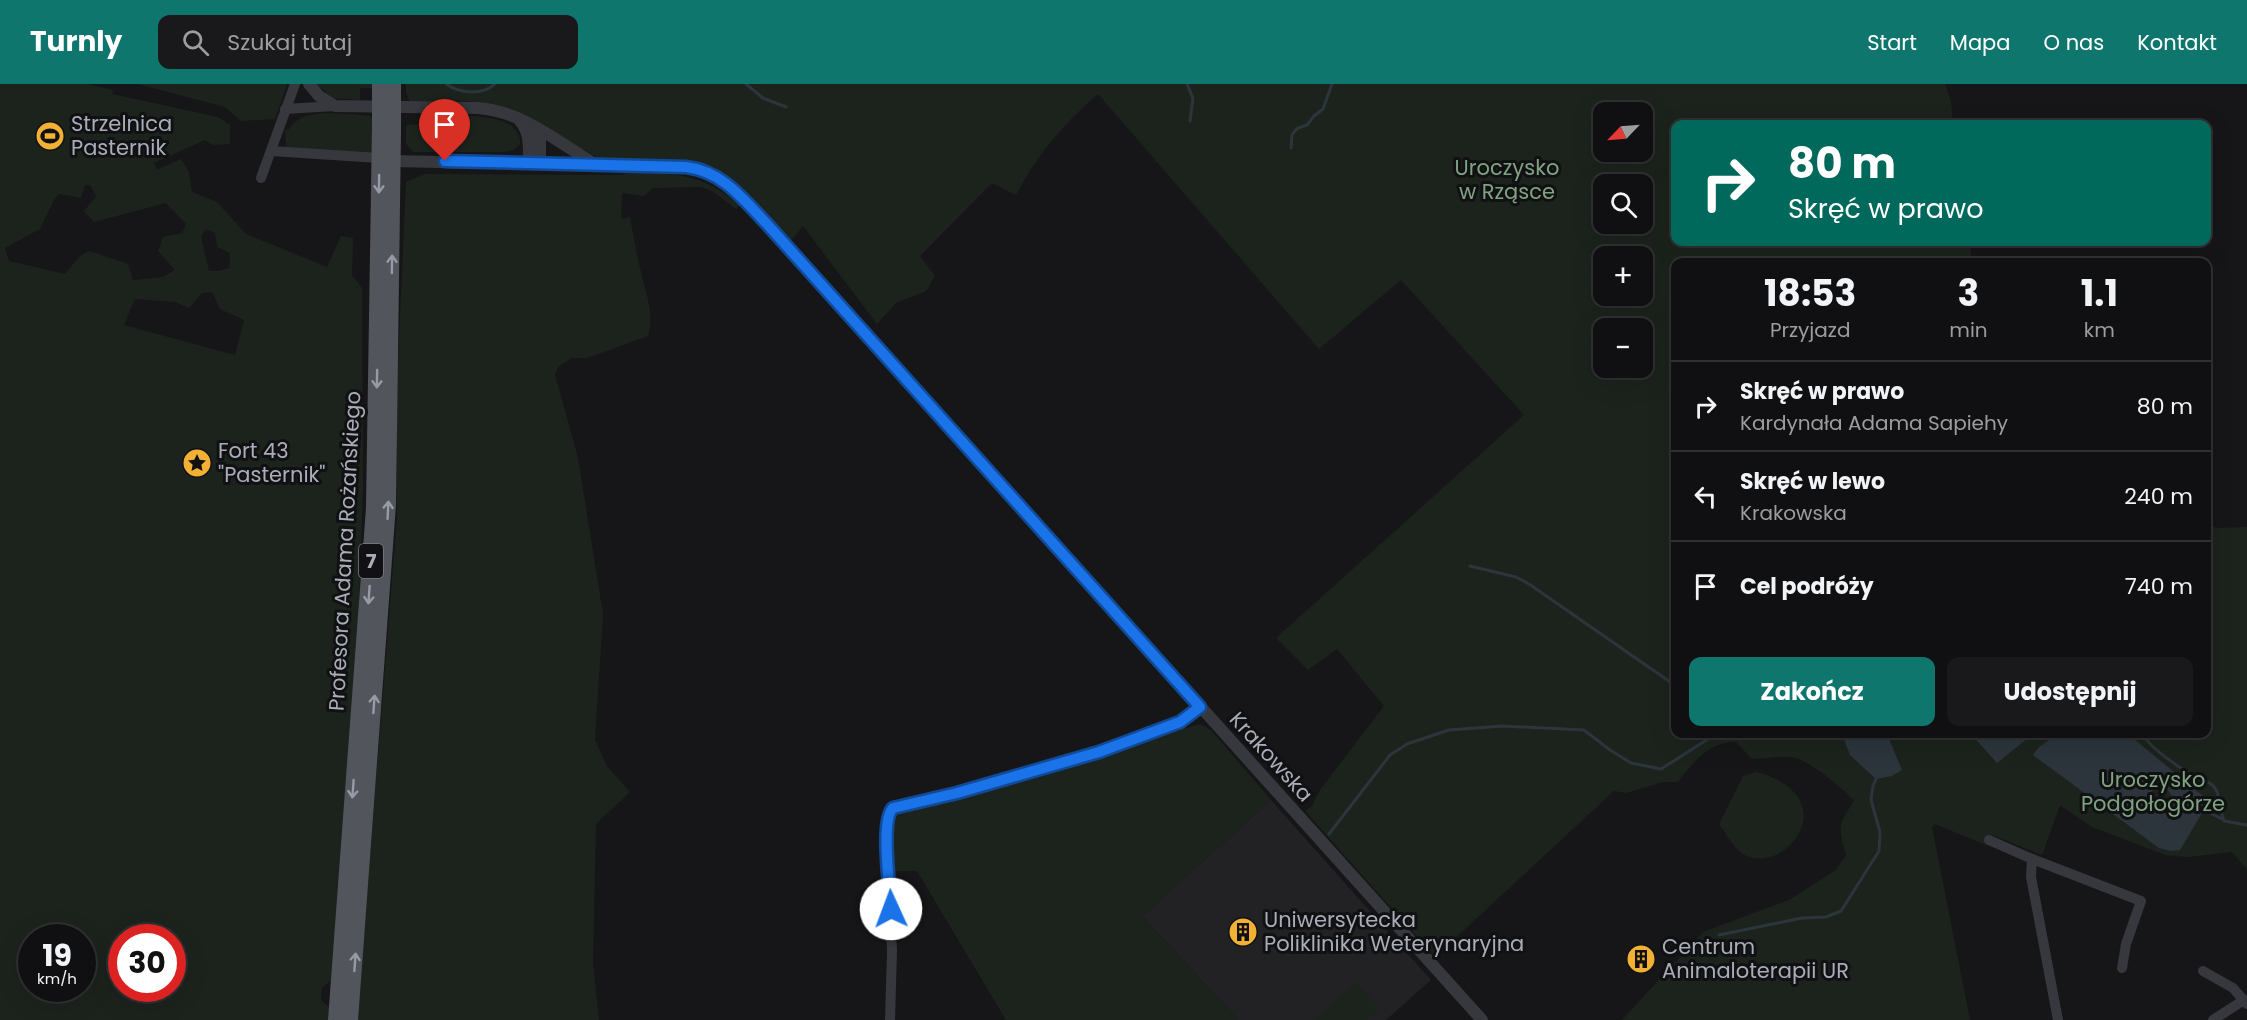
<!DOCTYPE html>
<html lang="pl">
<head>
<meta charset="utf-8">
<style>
	body { margin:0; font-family:Poppins,sans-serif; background:#19191b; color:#f1f3f6; height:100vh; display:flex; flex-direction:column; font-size:22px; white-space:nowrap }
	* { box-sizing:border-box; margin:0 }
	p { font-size:20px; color:#9c9d9f }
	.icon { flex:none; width:33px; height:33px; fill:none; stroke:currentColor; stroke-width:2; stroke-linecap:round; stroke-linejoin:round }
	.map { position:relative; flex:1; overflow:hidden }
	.sheet { position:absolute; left:1671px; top:174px; width:540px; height:480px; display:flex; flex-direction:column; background:#101012; border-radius:12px; box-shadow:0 6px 24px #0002,0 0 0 2px #303032 }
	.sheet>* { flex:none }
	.hud { position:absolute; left:1671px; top:36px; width:540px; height:126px; border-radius:12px; box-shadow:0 6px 24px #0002,0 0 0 2px #303032; background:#00695c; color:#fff; overflow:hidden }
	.needle { width:39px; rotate:245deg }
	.controls { position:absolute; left:1593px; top:18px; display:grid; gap:12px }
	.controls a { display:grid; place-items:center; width:60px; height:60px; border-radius:12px; background:#101012; box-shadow:0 6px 24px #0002,0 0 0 2px #303032; font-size:30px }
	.speed { position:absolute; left:18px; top:840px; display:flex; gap:12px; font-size:30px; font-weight:700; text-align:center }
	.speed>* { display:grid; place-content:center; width:78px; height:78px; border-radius:50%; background:#101012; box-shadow:0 6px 24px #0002,0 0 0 2px #303032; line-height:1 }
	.speed small { font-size:15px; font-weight:400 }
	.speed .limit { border:9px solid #d22; background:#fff; color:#111 }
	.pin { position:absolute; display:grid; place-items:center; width:51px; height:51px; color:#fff; margin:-62px -26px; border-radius:50% 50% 50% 0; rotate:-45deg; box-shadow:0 0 6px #0007 }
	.pin .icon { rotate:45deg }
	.me { position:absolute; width:66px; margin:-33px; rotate:358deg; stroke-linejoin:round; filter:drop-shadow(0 0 4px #0008) }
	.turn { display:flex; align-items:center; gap:21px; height:126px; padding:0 18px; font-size:27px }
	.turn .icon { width:78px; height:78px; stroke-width:2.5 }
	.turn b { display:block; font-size:42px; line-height:51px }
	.eta { display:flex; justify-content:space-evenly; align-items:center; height:102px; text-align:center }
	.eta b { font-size:36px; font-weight:700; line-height:42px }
	.action { display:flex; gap:12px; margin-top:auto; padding:12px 18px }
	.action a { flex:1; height:69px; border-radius:12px; background:#0f766e; color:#fff; font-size:24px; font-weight:700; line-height:69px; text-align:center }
	.action a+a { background:#19191b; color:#f1f3f6 }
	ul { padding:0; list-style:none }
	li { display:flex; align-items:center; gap:18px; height:90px; padding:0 18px; border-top:2px solid #303032 }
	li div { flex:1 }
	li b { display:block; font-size:22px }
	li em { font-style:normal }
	header { display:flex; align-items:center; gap:36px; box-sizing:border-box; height:84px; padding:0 30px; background:#0f766e; color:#fff }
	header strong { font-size:28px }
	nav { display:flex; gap:33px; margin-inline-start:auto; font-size:21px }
	.search { width:420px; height:54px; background:#19191b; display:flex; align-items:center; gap:15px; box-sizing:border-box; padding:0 21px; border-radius:12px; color:#9c9d9f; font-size:22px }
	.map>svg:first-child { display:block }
	.built { fill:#222225 }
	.green { fill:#1c231d; fill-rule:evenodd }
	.water { fill:#2c353c; fill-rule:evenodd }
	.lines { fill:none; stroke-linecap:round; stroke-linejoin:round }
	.stream { stroke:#2c353c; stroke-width:3 }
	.minor { stroke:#37383d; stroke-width:10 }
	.tertiary { stroke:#37383d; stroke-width:12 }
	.primary { stroke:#53555c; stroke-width:16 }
	.primary-bridge { stroke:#53555c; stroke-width:16 }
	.oneway { stroke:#979ba6 }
	.route-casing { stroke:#114b97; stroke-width:15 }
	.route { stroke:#1a73e8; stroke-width:10 }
	.labels { text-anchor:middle; stroke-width:6; stroke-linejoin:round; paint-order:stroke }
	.shield { fill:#111113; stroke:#7b7e86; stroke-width:1.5 }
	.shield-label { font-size:20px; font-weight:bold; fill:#a8adb8 }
	.poi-label { font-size:21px; fill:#a8adb8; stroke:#111113; text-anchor:start }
	.park-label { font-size:21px; fill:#7fa381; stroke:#111113 }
	.street-label { font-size:21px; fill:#a8adb8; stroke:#111113 }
</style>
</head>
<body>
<header>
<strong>Turnly</strong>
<div class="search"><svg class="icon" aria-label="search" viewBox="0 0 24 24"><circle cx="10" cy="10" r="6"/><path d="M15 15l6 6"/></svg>Szukaj tutaj</div>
<nav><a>Start</a><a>Mapa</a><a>O nas</a><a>Kontakt</a></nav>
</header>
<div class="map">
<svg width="2247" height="936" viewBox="0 0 2247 936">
	<rect width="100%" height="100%" fill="#161618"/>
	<!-- built -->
	<path class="built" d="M 1271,716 L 1431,896 L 1386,936 L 1238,936 L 1142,832 Z"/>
	<!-- green -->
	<g class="green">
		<path d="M 0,0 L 87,0 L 113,6 L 112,10 L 218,33 L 230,41 L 230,60 L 213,61 L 205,56 L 154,79 L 157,86 L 181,75 L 189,88 L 192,108 L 217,118 L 246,150 L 327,183 L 341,152 L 353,154 L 352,191 L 362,204 L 363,403 L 358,550 L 333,895 L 322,904 L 321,916 L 329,923 L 328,936 L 0,936 ZM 85,101 L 90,101 L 96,112 L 84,127 L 94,138 L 166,119 L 186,140 L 182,149 L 163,153 L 158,167 L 175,186 L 163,193 L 133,196 L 128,180 L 89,167 L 80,172 L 65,190 L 9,177 L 5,164 L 40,145 L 55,114 L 59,110 L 81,114 ZM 206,145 L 215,149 L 217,163 L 230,169 L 229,184 L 218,187 L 209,187 L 201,152 ZM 212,208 L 220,225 L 244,236 L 235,271 L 124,241 L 135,215 L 175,218 L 189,224 L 202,209 ZM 32,854 L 82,854 L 82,904 L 32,904 ZM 122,854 L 172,854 L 172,904 L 122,904 Z"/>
		<path d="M 138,0 L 287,0 L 275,35 L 241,37 L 225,23 Z"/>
		<path d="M 317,0 L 373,0 L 373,4 L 360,4 L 360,16 L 332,14 Z"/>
		<path d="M 406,0 L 1945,0 L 1951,18 L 1953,40 L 1676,40 L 1676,158 L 1970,158 L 1972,178 L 1676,178 L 1676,650 L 2206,650 L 2207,441 L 2218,444 L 2247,443 L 2247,785 L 2232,768 L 2188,773 L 2165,771 L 2092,743 L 2060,721 L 2042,771 L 1992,751 L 1991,763 L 1935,740 L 1932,743 L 1970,936 L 1622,936 L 1703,848 L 1789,816 L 1836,786 L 1846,771 C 1838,743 1838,740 1854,717 C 1842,704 1807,673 1789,673 C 1777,672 1764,675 1752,675 L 1736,658 C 1708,658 1694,678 1678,698 L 1663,698 L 1626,709 L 1614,707 L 1435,873 L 1305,727 L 1312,722 L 1320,706 L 1384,622 L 1337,565 L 1308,586 L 1276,554 L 1524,331 L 1401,196 L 1319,265 L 1098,10 C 1064,39 1036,72 1016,111 L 992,99 L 920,172 L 935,192 L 926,207 L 896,219 L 877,240 L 803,142 L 790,158 L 742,104 L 713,83 L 686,76 L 598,74 L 511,25 C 479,14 444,17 410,18 L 406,8 ZM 1604,28 L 1642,28 L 1642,68 L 1604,68 ZM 1604,100 L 1642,100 L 1642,140 L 1604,140 ZM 1604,172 L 1642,172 L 1642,212 L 1604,212 ZM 1604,244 L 1642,244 L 1642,284 L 1604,284 Z"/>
		<path d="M 354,30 L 370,32 L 372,34 L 373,68 L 366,71 L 286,63 L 285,46 L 289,45 C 303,24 331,30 354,30 Z"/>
		<path d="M 461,31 C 481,33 522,33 520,60 L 514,66 L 504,68 L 413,68 L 406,60 L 406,41 L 420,40 L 423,33 Z"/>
		<path d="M 628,88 C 678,91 698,87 740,121 L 736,125 L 712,107 L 701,103 L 653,104 L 644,112 L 622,109 L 621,135 L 630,133 C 633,150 636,167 640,184 C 645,207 655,229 648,252 L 587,274 L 572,274 L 559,282 L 555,290 L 578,374 L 603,530 L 595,656 L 607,682 L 630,708 L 596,740 L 593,879 L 599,936 L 357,936 L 397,433 L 397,301 L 406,98 L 425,90 L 623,91 Z"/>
		<path d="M 1200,640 L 1211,646 L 1271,716 L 1142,832 L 1238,936 L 1006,936 L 917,787 L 895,787 L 891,735 L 904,726 Z"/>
		<path d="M 1757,688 C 1854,716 1776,802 1738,766 C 1731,759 1725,748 1719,740 L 1743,692 Z"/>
		<path d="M 1356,898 L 1379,923 L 1378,927 L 1367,936 L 1313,936 Z"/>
	</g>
	<!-- water -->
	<g class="water">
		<path d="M 1842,650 L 1887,650 L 1902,686 L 1892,692 L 1876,695 L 1850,671 Z"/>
		<path d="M 1971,650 L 2033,650 L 1997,679 Z"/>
		<path d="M 2057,650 L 2128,650 L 2209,717 L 2180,766 L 2171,767 L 2159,764 L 2033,671 L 2038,664 ZM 2160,703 L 2167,705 L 2175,717 C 2171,728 2161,728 2152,723 L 2148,712 L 2152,707 Z"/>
	</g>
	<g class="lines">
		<!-- stream -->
		<g class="stream">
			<path d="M 446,0 C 459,9 482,12 495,0"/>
			<path d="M 746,0 L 763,14 L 786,23"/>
			<path d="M 1187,0 L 1193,14 L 1190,37"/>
			<path d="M 1291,64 L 1292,51 L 1294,48 L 1298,44 L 1307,41 L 1314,32 L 1323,25 L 1332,0"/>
			<path d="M 1470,482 L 1516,493 L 1529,500 L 1676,602"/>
			<path d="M 2142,650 C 2153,666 2172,678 2188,689 C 2196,694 2212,697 2216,706 C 2221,716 2220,728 2224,737 L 2247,741"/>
			<path d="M 2204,726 L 2222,735"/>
			<path d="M 1329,750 L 1390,671 L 1407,660 L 1449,646 L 1502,642 L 1584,646 L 1610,666 L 1631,679 L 1661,685 L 1716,650"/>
			<path d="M 1719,851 L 1802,834 L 1826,833 L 1841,827 L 1879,767 L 1880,748 L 1871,716 L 1873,702 L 1876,695"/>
		</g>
		<!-- minor -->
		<g class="minor">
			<path d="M 285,25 L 335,22"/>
			<path d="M 271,67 L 379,74"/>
			<path d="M 261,94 L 295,0"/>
			<path d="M 1989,756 L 2032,775"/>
			<path d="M 2203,887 L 2233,904 L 2247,920"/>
			<path d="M 890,936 L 892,867 L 886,753 L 887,735 L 890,727 L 899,722 L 957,709 L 1099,668 L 1180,638 L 1200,623"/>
			<path d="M 2058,936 L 2031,793 L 2032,775 L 2141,817 L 2126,860 L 2122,884"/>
			<path d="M 2213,936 L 2244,916"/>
		</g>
		<!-- tertiary -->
		<g class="tertiary">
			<path d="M 309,0 L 319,12 L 335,22 L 478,24 C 521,27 557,57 593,79"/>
			<path d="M 520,37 C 530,48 529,63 529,78"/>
			<path d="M 537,44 L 540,54 L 540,79"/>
			<path d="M 393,77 L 686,83 C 722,87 744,115 767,140 L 1482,936"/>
		</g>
		<!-- primary -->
		<g class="primary">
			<path d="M 336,936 L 374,424 L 380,42"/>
			<path d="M 350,936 L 388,421 L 393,47"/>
		</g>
		<!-- primary-bridge -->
		<g class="primary-bridge">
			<path d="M 380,42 L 380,0"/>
			<path d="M 393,47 L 393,0"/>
		</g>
	</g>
	<!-- one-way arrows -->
	<defs><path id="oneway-shaft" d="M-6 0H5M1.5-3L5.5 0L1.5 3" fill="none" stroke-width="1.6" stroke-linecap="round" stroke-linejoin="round" transform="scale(1.5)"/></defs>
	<g class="oneway">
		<use href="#oneway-shaft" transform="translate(379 100) rotate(91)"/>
		<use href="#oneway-shaft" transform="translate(392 180) rotate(-89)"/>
		<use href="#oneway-shaft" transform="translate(377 295) rotate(91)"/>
		<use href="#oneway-shaft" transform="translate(388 426) rotate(-87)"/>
		<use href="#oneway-shaft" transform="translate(369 511) rotate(94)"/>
		<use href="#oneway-shaft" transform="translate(374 620) rotate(-86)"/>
		<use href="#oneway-shaft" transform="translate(353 705) rotate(94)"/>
		<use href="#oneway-shaft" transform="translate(355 878) rotate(-86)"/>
	</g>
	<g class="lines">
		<!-- route casing -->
		<g class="route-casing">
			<path id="route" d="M 445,77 L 686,83 C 722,87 743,115 767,140 L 1200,623 L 1180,638 L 1099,668 L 957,709 L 893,724 C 880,736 890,805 891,825"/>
		</g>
		<!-- route -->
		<use href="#route" class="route"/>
	</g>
	<!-- icons -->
	<defs>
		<g id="stadium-disc" transform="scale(1.5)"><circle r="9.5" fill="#f2b134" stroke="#111113"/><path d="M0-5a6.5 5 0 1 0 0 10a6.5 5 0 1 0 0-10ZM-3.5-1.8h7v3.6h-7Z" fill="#111"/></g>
		<g id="sight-disc" transform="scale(1.5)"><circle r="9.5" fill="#f2b134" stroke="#111113"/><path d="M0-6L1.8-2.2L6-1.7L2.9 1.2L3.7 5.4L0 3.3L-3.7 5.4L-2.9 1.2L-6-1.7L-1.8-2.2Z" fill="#111"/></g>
		<g id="building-disc" transform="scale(1.5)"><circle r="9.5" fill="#f2b134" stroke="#111113"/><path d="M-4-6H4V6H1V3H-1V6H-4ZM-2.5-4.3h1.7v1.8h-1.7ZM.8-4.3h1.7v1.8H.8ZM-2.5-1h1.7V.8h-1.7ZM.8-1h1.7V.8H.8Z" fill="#111"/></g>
	</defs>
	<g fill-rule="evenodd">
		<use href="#stadium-disc" x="50" y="52"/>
		<use href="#sight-disc" x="197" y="379"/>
		<use href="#building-disc" x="1243" y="848"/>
		<use href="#building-disc" x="1641" y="875"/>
	</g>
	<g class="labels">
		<!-- shield labels -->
		<rect class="shield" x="359" y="460" width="24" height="34" rx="4.5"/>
		<g class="shield-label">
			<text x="371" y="484">7</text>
		</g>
		<!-- poi labels -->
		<g class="poi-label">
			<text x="71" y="47">Strzelnica<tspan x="71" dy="24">Pasternik</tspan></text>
			<text x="218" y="374">Fort 43<tspan x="218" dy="24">"Pasternik"</tspan></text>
			<text x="1264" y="843">Uniwersytecka<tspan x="1264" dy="24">Poliklinika Weterynaryjna</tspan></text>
			<text x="1662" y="870">Centrum<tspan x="1662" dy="24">Animaloterapii UR</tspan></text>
		</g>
		<!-- park labels -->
		<g class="park-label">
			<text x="1507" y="91">Uroczysko<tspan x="1507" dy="24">w Rząsce</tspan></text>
			<text x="2153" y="703">Uroczysko<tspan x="2153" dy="24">Podgołogórze</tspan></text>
		</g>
		<!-- street labels -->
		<g class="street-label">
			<text transform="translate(345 467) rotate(-87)" y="7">Profesora Adama Rożańskiego</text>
			<text transform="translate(1271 673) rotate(48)" y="7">Krakowska</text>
		</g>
	</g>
</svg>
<div class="controls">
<a><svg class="needle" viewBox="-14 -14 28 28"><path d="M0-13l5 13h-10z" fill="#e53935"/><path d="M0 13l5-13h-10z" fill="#9c9d9f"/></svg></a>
<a><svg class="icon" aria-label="search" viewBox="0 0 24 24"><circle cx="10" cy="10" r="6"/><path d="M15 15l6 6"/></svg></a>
<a>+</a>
<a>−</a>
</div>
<div class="speed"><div>19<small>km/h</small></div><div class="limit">30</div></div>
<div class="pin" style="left:445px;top:77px;background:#d93025"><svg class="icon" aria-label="arrive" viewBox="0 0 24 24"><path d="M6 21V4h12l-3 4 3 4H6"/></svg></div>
<svg class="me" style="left:891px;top:825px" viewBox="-20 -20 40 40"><circle r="19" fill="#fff"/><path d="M0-13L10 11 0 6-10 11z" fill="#1a73e8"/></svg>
<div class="hud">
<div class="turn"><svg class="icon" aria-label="right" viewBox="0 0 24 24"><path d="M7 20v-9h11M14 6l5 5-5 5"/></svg><div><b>80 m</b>Skręć w prawo</div></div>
</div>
<section class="sheet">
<div class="eta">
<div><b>18:53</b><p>Przyjazd</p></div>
<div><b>3</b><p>min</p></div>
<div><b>1.1</b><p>km</p></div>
</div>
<ul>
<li><svg class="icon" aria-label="right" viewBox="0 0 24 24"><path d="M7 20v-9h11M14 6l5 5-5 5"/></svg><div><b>Skręć w prawo</b><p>Kardynała Adama Sapiehy</p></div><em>80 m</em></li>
<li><svg class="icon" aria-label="left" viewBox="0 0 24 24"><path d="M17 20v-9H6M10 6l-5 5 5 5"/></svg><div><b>Skręć w lewo</b><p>Krakowska</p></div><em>240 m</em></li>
<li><svg class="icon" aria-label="arrive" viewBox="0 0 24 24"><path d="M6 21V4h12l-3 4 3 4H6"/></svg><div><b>Cel podróży</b></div><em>740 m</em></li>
</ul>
<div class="action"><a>Zakończ</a><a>Udostępnij</a></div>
</section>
</div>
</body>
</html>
